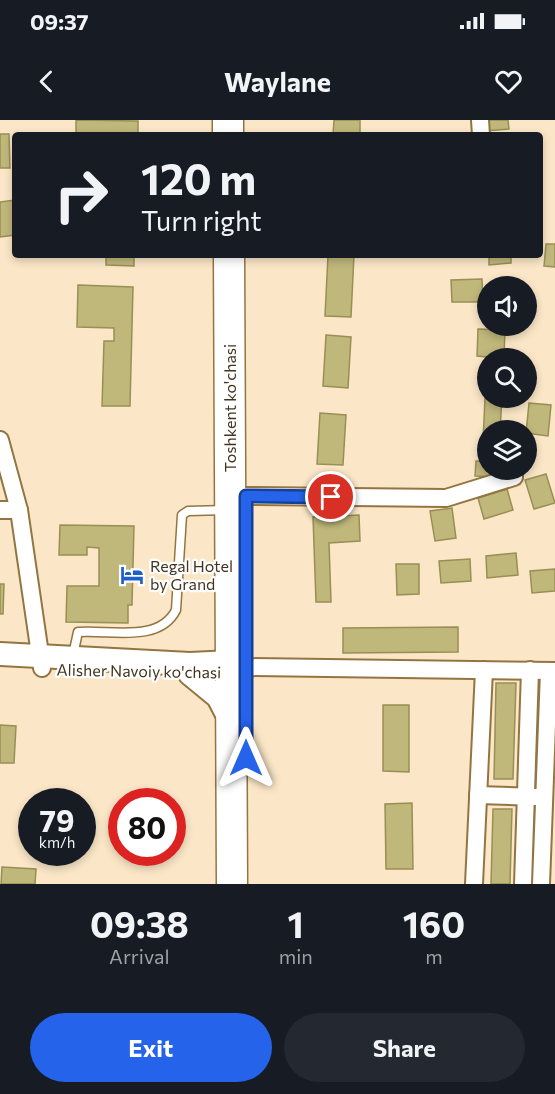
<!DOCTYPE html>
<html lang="en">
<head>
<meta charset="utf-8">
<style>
	body { margin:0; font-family:Commissioner,sans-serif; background:#242831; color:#f1f3f6; height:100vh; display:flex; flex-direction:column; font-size:22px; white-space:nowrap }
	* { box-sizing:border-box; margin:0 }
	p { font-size:20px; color:#9ea1a6 }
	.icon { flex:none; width:33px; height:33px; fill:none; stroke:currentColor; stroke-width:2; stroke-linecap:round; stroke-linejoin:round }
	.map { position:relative; height:764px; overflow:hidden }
	.sheet { display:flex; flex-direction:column; background:#171b24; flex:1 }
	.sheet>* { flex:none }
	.hud { position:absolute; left:12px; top:12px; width:531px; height:126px; border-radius:6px; box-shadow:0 3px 9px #0003; background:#171b24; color:#f1f3f6; overflow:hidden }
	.fabs { position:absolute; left:477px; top:156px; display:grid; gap:12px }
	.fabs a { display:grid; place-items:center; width:60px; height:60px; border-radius:50%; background:#171b24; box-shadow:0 3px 9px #0003; font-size:30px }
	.speed { position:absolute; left:18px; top:668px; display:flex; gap:12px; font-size:30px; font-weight:700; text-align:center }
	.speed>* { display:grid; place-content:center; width:78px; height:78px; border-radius:50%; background:#171b24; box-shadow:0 3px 9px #0003; line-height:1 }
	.speed small { font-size:15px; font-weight:400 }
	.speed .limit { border:9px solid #d22; background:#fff; color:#111 }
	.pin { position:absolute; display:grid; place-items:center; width:51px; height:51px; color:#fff; margin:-26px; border:3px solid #fff; border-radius:50%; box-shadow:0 2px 6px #0007 }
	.me { position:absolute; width:66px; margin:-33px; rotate:0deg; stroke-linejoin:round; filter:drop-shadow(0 0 4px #0008) }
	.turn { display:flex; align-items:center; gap:21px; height:126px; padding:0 30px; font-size:27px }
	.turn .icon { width:78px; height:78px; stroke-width:2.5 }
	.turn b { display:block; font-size:42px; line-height:51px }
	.eta { display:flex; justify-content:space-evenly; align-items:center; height:102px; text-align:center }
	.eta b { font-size:36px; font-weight:700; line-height:42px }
	.button { display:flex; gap:12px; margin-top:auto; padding:12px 30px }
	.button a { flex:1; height:69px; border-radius:36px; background:#2563eb; color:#fff; font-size:24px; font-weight:700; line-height:69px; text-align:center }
	.button a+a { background:#242831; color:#f1f3f6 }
	.status { display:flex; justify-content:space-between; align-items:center; height:42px; padding:0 30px; background:#171b24; direction:ltr }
	.status svg { height:16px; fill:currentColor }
	header { display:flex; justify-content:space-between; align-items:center; height:78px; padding:0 30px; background:#171b24; font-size:27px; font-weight:700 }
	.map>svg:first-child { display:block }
	.building { fill:#c0b77b; stroke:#998f55; stroke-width:1.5 }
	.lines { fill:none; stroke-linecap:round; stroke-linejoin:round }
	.lane-casing { stroke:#937541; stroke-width:11 }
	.street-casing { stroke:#937541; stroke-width:20 }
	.secondary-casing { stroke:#937541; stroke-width:26 }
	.highway-casing { stroke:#937541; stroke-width:33 }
	.lane { stroke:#fff; stroke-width:8 }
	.street { stroke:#fff; stroke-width:16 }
	.secondary { stroke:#fff; stroke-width:22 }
	.highway { stroke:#fff; stroke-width:30 }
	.route-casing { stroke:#184099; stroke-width:15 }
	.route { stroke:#2563eb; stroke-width:10 }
	.labels { text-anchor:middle; stroke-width:4.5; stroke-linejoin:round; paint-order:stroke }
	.street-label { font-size:16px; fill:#42351f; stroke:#fff }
	.poi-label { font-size:16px; fill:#42351f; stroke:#fff; text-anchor:start }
</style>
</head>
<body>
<div class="status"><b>09:37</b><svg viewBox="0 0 49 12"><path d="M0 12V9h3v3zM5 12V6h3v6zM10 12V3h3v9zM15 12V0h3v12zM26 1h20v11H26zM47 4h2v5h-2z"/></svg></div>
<header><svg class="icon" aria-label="back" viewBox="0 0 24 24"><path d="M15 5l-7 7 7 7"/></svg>Waylane<svg class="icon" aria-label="heart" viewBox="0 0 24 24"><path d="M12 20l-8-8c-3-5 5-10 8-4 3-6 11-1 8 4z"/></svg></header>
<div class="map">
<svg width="555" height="764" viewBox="0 0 555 764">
	<rect width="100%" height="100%" fill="#fbe7c7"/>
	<!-- building -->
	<g class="building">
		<path d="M 76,0 L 138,1 L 138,15 L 76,15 Z"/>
		<path d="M 334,0 L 360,0 L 360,15 L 333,15 Z"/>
		<path d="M 485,0 L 508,0 L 509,9 L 486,11 Z"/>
		<path d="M 0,14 L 9,14 L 10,48 L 0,48 Z"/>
		<path d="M 15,80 L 15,115 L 0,117 L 0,82 Z"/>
		<path d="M 546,124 L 555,124 L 555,147 L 544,146 Z"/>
		<path d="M 106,135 L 134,135 L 134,146 L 106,145 Z"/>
		<path d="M 328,135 L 354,135 L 351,197 L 325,196 Z"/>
		<path d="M 489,135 L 511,135 L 511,143 L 489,145 Z"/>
		<path d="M 482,159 L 483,182 L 452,182 L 451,160 Z"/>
		<path d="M 78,165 L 133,167 L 130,286 L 102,286 L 104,221 L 114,221 L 114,208 L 77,207 Z"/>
		<path d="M 478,209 L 505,210 L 504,238 L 488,238 L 488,278 L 502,278 L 500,310 L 488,310 L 488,350 L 498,350 L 498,357 L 475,356 L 476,341 L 482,341 L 487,237 L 477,236 Z"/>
		<path d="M 326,215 L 351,217 L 348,268 L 323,266 Z"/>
		<path d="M 529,283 L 551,285 L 548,316 L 526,313 Z"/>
		<path d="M 320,293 L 346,295 L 343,345 L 317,344 Z"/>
		<path d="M 546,354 L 555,383 L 534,389 L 525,360 Z"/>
		<path d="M 507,369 L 513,390 L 484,399 L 478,378 Z"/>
		<path d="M 452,388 L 456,418 L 435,421 L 430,391 Z"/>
		<path d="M 359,395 L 360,421 L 329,423 L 331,482 L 316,482 L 313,397 Z"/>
		<path d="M 60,405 L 134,406 L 132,485 L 128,485 L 128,503 L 66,502 L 67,466 L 99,466 L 99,428 L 87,427 L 87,435 L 59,435 Z"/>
		<path d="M 516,433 L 518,455 L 487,458 L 486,436 Z"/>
		<path d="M 470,439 L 471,461 L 441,463 L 439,441 Z"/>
		<path d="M 396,444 L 419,444 L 419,474 L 397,475 Z"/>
		<path d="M 555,449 L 555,471 L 532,473 L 530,451 Z"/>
		<path d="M 0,464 L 4,464 L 3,494 L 0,494 Z"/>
		<path d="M 458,507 L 458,532 L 343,533 L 343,508 Z"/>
		<path d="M 496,563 L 516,563 L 513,659 L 494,659 Z"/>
		<path d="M 383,585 L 409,585 L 409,652 L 383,651 Z"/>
		<path d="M 0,605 L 16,606 L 14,643 L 0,643 Z"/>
		<path d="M 412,683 L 413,749 L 386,749 L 385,684 Z"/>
		<path d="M 493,689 L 512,689 L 510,764 L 491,764 Z"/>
		<path d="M 2,747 L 36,749 L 35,764 L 1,764 Z"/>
	</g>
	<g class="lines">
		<!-- lane casing -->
		<g class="lane-casing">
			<path id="lane" d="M 73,535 L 78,512 C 108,509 159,524 176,490 L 182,395 L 188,391 L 227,390"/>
		</g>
		<!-- street casing -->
		<g class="street-casing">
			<g id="street">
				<path d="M 480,0 L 481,15"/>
				<path d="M 0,320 L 19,390 L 42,548"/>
				<path d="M 246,376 L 446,378 L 514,357"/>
				<path d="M 0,390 L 19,390"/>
				<path d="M 245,547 L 555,551"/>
				<path d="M 478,675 L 536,677"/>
				<path d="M 474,764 L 484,550"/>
				<path d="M 523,764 L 530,550"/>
				<path d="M 541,764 L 549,551"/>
			</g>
		</g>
		<!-- secondary casing -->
		<g class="secondary-casing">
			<g id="secondary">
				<path d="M 0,534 L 190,544 L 231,542 L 244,546"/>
				<path d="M 190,554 L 218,577 L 230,600"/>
			</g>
		</g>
		<!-- highway casing -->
		<g class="highway-casing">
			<g id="highway">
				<path d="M 228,0 L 228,15"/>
				<path d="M 229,135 L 232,764"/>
			</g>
		</g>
		<!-- lane -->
		<use href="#lane" class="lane"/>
		<!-- street -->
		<use href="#street" class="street"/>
		<!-- secondary -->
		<use href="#secondary" class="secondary"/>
		<!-- highway -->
		<use href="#highway" class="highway"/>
	</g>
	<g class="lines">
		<!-- route casing -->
		<g class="route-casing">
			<path id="route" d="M 246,638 L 246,376 L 331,377"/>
		</g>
		<!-- route -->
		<use href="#route" class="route"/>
	</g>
	<!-- icons -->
	<defs>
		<g id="hotel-bare" transform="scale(1.8)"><path d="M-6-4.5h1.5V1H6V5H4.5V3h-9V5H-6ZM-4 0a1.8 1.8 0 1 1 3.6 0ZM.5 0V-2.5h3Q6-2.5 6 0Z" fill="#1d60cc" stroke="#fff" stroke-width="2.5" paint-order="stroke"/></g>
	</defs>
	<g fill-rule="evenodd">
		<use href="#hotel-bare" x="132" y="455"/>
	</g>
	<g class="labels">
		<!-- street labels -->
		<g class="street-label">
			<text transform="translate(230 288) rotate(-90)" y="6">Toshkent ko'chasi</text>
			<text transform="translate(139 551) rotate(1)" y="6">Alisher Navoiy ko'chasi</text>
		</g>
		<!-- poi labels -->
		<g class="poi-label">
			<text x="150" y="452">Regal Hotel<tspan x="150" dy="18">by Grand</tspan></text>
		</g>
	</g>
</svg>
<div class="fabs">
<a><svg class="icon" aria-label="sound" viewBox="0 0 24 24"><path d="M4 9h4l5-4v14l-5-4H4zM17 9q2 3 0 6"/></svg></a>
<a><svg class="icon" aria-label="search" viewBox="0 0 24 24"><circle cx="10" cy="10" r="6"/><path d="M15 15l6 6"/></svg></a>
<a><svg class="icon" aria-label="layers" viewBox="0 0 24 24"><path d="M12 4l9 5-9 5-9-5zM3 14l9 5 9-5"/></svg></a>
</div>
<div class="speed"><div>79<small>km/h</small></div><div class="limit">80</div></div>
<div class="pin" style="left:331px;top:377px;background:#d93025"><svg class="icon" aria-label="arrive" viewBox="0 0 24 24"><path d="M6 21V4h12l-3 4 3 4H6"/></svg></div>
<svg class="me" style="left:246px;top:638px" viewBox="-20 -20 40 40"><path d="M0-17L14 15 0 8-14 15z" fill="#2563eb" stroke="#fff" stroke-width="4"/></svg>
<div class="hud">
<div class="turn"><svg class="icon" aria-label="right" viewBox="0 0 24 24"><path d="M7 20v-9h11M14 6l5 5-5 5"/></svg><div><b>120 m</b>Turn right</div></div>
</div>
</div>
<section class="sheet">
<div class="eta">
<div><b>09:38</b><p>Arrival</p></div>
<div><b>1</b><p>min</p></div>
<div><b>160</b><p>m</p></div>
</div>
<div class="button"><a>Exit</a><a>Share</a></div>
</section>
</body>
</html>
